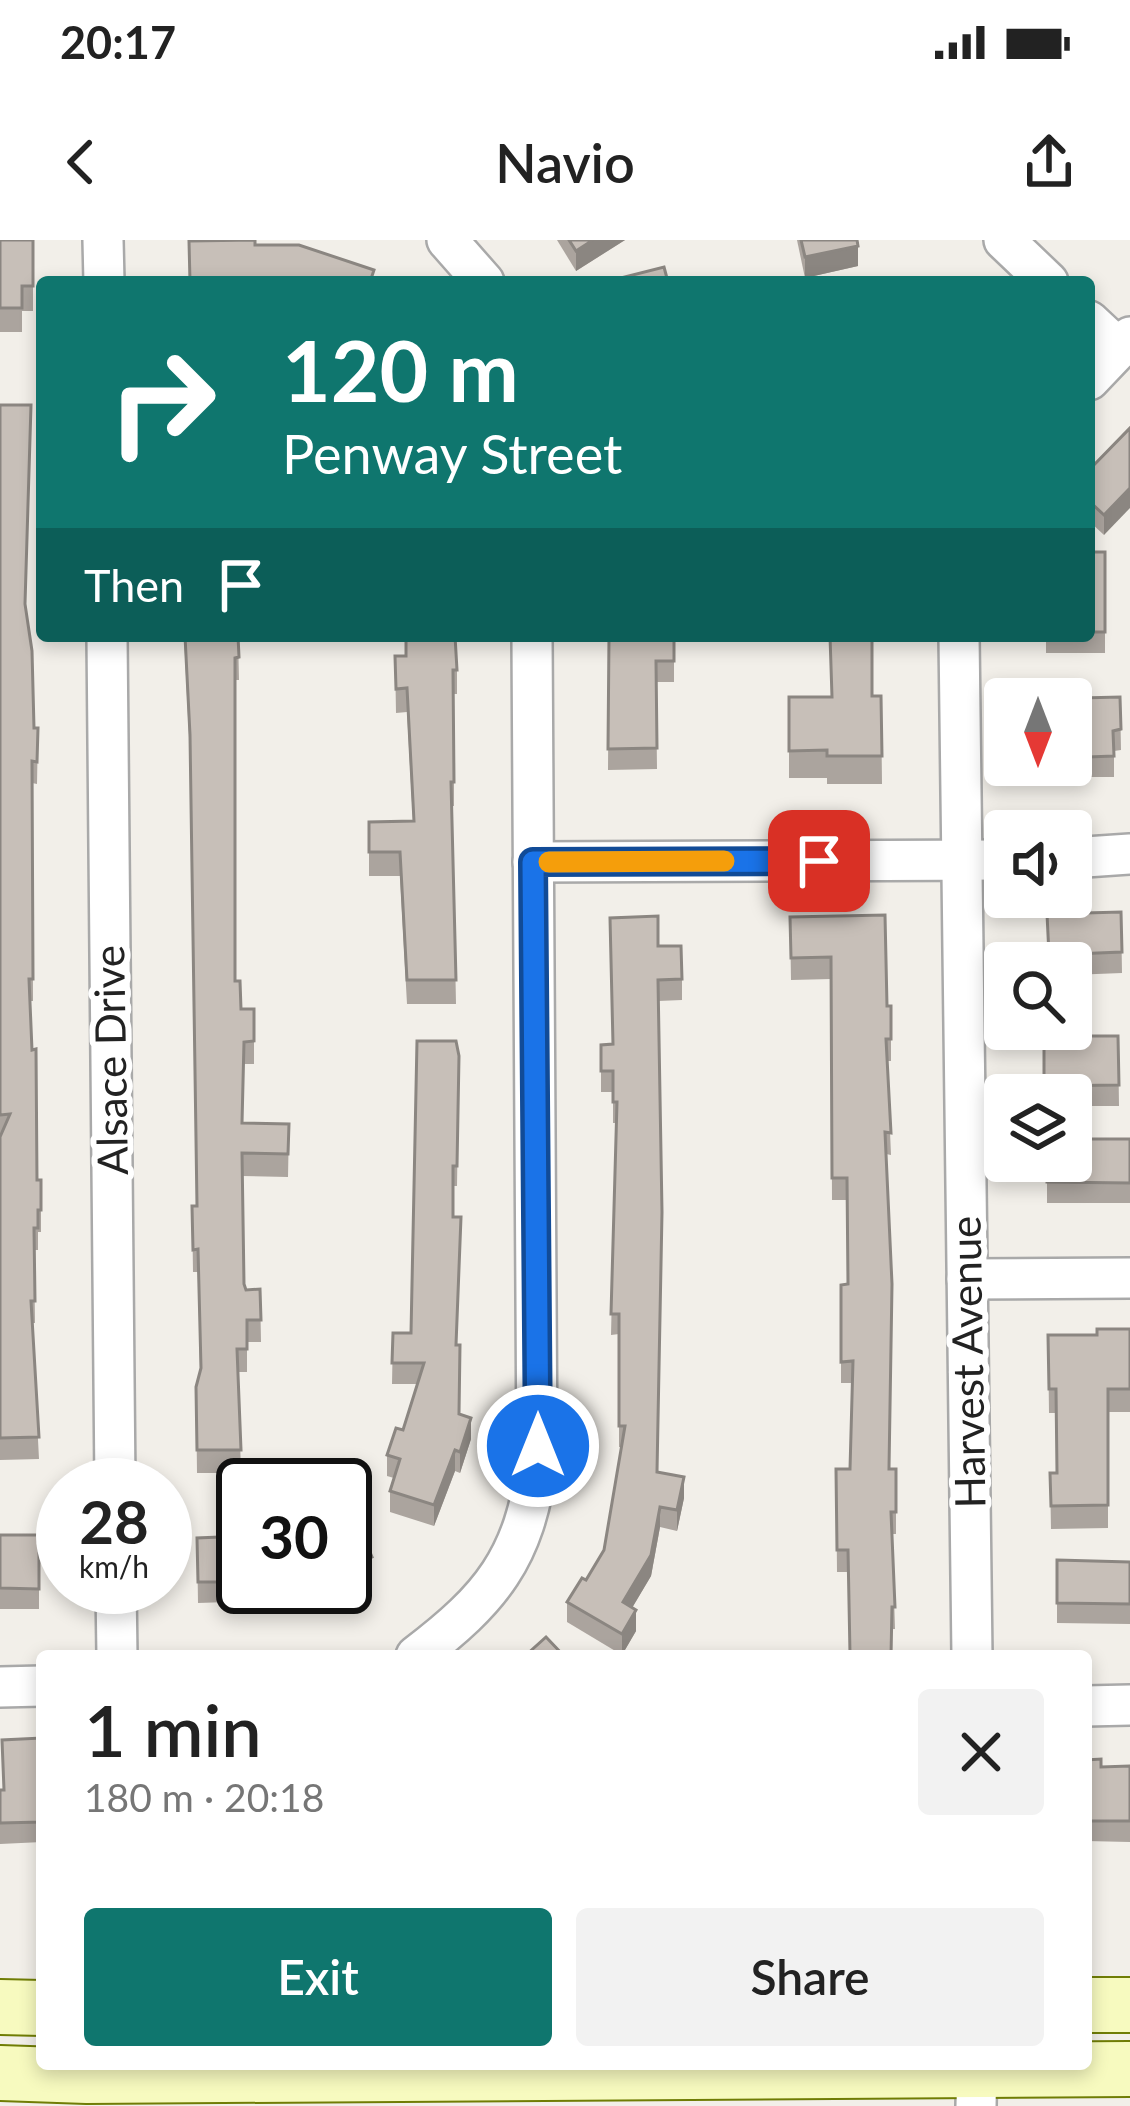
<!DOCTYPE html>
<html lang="en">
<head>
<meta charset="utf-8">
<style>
	body { margin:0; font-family:Lato,sans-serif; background:#f2f2f2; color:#222; height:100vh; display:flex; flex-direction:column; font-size:45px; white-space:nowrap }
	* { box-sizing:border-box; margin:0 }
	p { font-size:39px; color:#767676 }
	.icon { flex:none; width:66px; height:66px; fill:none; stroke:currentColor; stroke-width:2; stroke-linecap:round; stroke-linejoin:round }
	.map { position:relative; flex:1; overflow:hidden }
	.details { position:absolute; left:36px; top:1410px; width:1056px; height:420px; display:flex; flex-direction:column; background:#fff; border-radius:12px; box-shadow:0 6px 18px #0003 }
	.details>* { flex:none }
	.hud { position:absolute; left:36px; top:36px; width:1059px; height:366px; border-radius:12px; box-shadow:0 6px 18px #0003; background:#0f766e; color:#fff; overflow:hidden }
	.needle { width:78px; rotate:180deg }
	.tools { position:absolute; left:984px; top:438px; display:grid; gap:24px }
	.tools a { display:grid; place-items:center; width:108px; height:108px; border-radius:12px; background:#fff; box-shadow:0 6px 18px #0003; font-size:60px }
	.speed { position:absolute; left:36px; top:1218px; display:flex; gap:24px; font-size:60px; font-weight:700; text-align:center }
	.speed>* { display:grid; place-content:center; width:156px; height:156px; border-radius:50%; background:#fff; box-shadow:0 6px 18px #0003; line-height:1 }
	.speed small { font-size:30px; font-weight:400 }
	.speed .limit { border:6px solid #111; border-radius:18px; background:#fff; color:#111 }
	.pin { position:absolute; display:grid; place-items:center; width:102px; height:102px; color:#fff; margin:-51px; border-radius:24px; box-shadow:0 6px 18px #0006 }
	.me { position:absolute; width:132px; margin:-66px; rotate:0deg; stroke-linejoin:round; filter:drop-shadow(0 0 9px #0008) }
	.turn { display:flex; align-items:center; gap:42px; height:252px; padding:0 48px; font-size:54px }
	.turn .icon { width:156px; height:156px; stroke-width:2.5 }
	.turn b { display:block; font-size:84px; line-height:102px }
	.then { display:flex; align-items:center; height:114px; padding:0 48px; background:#0003; gap:24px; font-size:45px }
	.round { display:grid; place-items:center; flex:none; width:126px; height:126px; border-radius:12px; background:#f2f2f2 }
	.headline { display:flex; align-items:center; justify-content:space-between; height:204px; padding:0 48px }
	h1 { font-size:72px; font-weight:600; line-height:90px }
	.primary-button { display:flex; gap:24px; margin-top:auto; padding:24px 48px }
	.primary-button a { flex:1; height:138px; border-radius:12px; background:#0f766e; color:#fff; font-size:48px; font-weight:600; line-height:138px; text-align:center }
	.primary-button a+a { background:#f2f2f2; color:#222 }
	.status { display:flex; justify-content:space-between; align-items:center; height:84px; padding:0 60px; background:#fff; direction:ltr }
	.status svg { height:33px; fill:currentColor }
	header { display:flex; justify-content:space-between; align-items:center; height:156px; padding:0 48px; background:#fff; font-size:54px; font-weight:600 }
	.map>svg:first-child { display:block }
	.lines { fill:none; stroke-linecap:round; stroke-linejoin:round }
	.minor-casing { stroke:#a9a9a9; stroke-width:44 }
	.secondary-casing { stroke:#707d05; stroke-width:58 }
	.minor { stroke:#fff; stroke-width:39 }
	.secondary { stroke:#f7fabf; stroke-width:54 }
	.wall { fill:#aba49e }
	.shaded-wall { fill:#8b8681 }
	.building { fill:#c7bfb8; stroke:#8b8681; stroke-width:3 }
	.route-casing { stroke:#114b97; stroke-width:30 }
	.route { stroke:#1a73e8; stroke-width:21 }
	.slow { stroke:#f59e0b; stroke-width:21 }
	.labels { text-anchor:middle; stroke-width:12; stroke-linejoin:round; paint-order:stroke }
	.street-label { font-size:42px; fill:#222; stroke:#fff }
</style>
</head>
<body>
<div class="status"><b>20:17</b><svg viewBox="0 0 49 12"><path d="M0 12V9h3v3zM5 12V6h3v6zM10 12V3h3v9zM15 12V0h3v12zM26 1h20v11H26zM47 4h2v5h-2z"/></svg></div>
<header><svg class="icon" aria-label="back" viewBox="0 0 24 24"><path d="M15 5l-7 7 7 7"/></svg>Navio<svg class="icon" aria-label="share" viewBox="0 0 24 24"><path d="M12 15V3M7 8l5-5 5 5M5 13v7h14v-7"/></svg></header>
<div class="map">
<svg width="1130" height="1866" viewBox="0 0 1130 1866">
	<rect width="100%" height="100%" fill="#f2efe9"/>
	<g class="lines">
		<!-- minor casing -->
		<g class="minor-casing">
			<g id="minor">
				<path d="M 103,0 L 104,42"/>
				<path d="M 447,0 L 484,42"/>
				<path d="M 1004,0 L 1048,42"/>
				<path d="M 1089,81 L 1119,109"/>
				<path d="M 1089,140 L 1130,97"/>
				<path d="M 107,396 L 115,1245"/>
				<path d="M 959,396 L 972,1416"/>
				<path d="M 1071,618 L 1130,614"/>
				<path d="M 533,622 L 1005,620"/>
				<path d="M 967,1039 L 1130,1038"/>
				<path d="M 116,1347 L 117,1416"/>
				<path d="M 416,1416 C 491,1359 525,1318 537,1222 L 532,396"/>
				<path d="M 0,1447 L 42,1446"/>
				<path d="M 1086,1466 L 1130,1465"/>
				<path d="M 976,1866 L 977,1824"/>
			</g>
		</g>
		<!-- secondary casing -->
		<g class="secondary-casing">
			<g id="secondary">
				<path d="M 1086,1765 L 1130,1765"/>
				<path d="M 0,1767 L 42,1768"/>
				<path d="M 0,1833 L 87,1836 L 1130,1829"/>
			</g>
		</g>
		<!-- minor -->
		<use href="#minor" class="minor"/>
		<!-- secondary -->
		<use href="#secondary" class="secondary"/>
	</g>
	<!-- wall -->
	<g class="wall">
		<path d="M 0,0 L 33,0 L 33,71 L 22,71 L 22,92 L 0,92 Z"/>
		<path d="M 557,0 L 625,0 L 576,31 Z"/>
		<path d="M 797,0 L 857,0 L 858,26 L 805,38 Z"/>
		<path d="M 0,165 L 26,367 L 34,488 L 38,488 L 37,544 L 32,543 L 33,761 L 30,761 L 37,940 L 41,940 L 41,992 L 38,992 L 38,1010 L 34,1010 L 35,1083 L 32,1083 L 39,1219 L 0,1220 Z"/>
		<path d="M 1130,188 L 1104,295 L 1089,281 L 1089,230 Z"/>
		<path d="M 1089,312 L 1105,312 L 1105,413 L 1046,413 L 1046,396 L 1089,396 Z"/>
		<path d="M 184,396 L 238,396 L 239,440 L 235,440 L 235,741 L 241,769 L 254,801 L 254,824 L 244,824 L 242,883 L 289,884 L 288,937 L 242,936 L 244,1044 L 246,1050 L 260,1049 L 261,1102 L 247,1102 L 247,1132 L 238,1132 L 241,1233 L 197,1233 L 196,1147 L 200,1130 L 198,1032 L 193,1032 L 192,966 L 197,966 L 190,518 Z"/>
		<path d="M 609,396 L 674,396 L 674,442 L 656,442 L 657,529 L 608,530 Z"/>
		<path d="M 395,416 L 406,416 L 457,430 L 457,454 L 454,454 L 454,566 L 452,566 L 456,764 L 407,764 L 400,636 L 369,636 L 369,582 L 413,581 L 407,472 L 396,473 Z"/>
		<path d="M 881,456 L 882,544 L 827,544 L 827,538 L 789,538 L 789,457 Z"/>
		<path d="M 1120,457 L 1121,510 L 1114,511 L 1114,537 L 1088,537 L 1088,531 L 1041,532 L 1041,525 L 1071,525 L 1071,459 Z"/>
		<path d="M 1121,672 L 1122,733 L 1071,735 L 1071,723 L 1048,723 L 1047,674 Z"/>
		<path d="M 790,677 L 887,766 L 891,799 L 891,821 L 887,821 L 891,915 L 886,914 L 889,1229 L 896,1272 L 896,1294 L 892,1294 L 895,1389 L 892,1389 L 850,1414 L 848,1332 L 837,1332 L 836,1229 L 850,1229 L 853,1143 L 841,1143 L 841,1045 L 848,1044 L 847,960 L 832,960 L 831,739 L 791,740 Z"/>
		<path d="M 658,706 L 682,739 L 682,760 L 658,761 L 658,1232 L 684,1258 L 677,1291 L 660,1287 L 651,1336 L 632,1368 L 636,1391 L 622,1415 L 567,1382 L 567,1362 L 586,1340 L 604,1310 L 621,1207 L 619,1207 L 619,1094 L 611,1095 L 616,883 L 613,883 L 613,852 L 601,852 L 601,805 L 613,804 Z"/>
		<path d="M 1043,789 L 1087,796 L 1118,796 L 1119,866 L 1071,866 L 1071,855 L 1044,855 Z"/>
		<path d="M 459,816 L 457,946 L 453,946 L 456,1105 L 459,1175 L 471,1199 L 460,1233 L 455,1231 L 434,1286 L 390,1272 L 390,1251 L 394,1238 L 387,1236 L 387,1215 L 403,1190 L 418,1144 L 392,1144 L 393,1093 L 411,1093 Z"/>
		<path d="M 1130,899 L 1130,963 L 1047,963 L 1047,921 Z"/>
		<path d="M 1130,1089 L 1130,1172 L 1108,1172 L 1108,1288 L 1051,1289 L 1050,1233 L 1057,1233 L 1056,1173 L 1049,1173 L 1048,1095 L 1097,1095 Z"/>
		<rect x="0" y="1295" width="39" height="74"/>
		<path d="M 243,1296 L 243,1347 L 262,1347 L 262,1366 L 229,1367 L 228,1362 L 198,1363 L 197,1298 Z"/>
		<path d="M 1057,1320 L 1130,1322 L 1130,1384 L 1057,1383 Z"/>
		<path d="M 42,1517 L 42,1602 L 0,1604 L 0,1550 L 3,1550 Z"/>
		<path d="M 1086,1520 L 1101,1527 L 1130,1526 L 1130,1602 L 1086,1601 Z"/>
	</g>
	<!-- shaded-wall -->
	<g class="shaded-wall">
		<path d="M 593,0 L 625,0 L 576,31 L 576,11 Z"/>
		<path d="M 858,6 L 858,26 L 805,38 L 805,17 Z"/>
		<path d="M 1130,248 L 1130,268 L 1104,295 L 1104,275 Z"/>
		<path d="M 471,1178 L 471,1199 L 460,1233 L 460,1212 Z"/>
		<path d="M 455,1210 L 455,1231 L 434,1286 L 434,1265 Z"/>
		<path d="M 684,1237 L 684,1258 L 677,1291 L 677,1270 Z"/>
		<path d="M 660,1267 L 660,1287 L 651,1336 L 623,1383 L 623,1362 Z"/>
		<path d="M 372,1317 L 372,1337 L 369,1339 L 369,1348 L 344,1358 L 345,1337 L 365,1320 Z"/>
		<path d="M 311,1347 L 336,1347 L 311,1357 Z"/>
		<path d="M 636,1370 L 636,1391 L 622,1415 L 622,1394 Z"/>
	</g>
	<!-- building -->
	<g class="building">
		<path d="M 0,0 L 33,0 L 33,46 L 22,46 L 22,68 L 0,68 Z"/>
		<path d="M 255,0 L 255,5 L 299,5 L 374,30 L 370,42 L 190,42 L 189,1 Z"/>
		<path d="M 569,0 L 593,0 L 576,11 Z"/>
		<path d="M 801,0 L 857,0 L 858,6 L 805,17 Z"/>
		<path d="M 664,27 L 668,42 L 605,42 Z"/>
		<path d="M 0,165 L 31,165 L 25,364 L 32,411 L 34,488 L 38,488 L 37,522 L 32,521 L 33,739 L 29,739 L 32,810 L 36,809 L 37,940 L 41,940 L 41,970 L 38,970 L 38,988 L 34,988 L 35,1061 L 31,1061 L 39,1197 L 0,1198 L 0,897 L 10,874 L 0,875 Z"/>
		<path d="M 1130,188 L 1130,248 L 1104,275 L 1089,261 L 1089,230 Z"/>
		<rect x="1089" y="312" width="16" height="80"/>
		<path d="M 185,396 L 238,396 L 239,417 L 235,418 L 235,741 L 240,741 L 241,769 L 254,769 L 254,801 L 244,802 L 242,883 L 289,884 L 288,914 L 242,913 L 244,1044 L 246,1050 L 260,1049 L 261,1080 L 247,1080 L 247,1109 L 237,1109 L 241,1210 L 197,1210 L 196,1147 L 201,1128 L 198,1009 L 193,1010 L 192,966 L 197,966 L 190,495 Z"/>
		<path d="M 406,396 L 455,396 L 457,430 L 453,430 L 454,542 L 451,542 L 456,740 L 407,740 L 400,612 L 369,612 L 369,582 L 414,581 L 407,448 L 396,449 L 395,416 L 406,416 Z"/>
		<path d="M 609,396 L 674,396 L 674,421 L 656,421 L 657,508 L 608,509 Z"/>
		<path d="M 830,396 L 872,396 L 872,456 L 881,456 L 882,516 L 827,516 L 827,510 L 789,511 L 789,457 L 832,457 Z"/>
		<path d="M 1120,457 L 1121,489 L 1113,491 L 1114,516 L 1088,517 L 1088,511 L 1071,511 L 1071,459 L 1039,459 Z"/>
		<path d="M 1121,672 L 1122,712 L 1049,715 L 1047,674 Z"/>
		<path d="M 885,675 L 887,766 L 891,766 L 891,799 L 886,799 L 891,893 L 885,892 L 892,1044 L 889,1229 L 896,1229 L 896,1272 L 891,1272 L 895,1367 L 892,1367 L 891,1416 L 840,1416 L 840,1414 L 850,1414 L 848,1310 L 837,1310 L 836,1229 L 850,1229 L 853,1121 L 841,1122 L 841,1045 L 848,1044 L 847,938 L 832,938 L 831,717 L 791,718 L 790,677 Z"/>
		<path d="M 658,676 L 658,706 L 681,706 L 682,739 L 658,740 L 662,972 L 657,1232 L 684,1237 L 677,1270 L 660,1267 L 651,1315 L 623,1362 L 636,1370 L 622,1394 L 567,1362 L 582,1338 L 586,1340 L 604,1310 L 625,1186 L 619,1186 L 619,1074 L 611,1074 L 617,862 L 613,862 L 613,831 L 601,831 L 601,805 L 613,804 L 610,678 Z"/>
		<path d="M 1071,769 L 1086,769 L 1087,796 L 1118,796 L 1119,845 L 1044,846 L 1044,789 L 1071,789 Z"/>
		<path d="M 417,801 L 456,801 L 459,816 L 457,926 L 453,926 L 453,977 L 461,977 L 456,1105 L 460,1105 L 459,1174 L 471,1178 L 460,1212 L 455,1210 L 434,1265 L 390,1251 L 400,1219 L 387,1215 L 396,1188 L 403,1190 L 424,1123 L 392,1123 L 393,1093 L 411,1093 Z"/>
		<path d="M 1071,899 L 1130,899 L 1130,943 L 1047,942 L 1047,921 L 1071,921 Z"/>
		<path d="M 1097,1089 L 1130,1089 L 1130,1149 L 1108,1149 L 1108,1265 L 1051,1266 L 1050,1233 L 1057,1233 L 1056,1149 L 1049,1149 L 1048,1095 L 1097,1095 Z"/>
		<path d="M 345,1257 L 347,1257 L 372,1317 L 365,1320 L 369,1328 L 345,1337 Z"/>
		<path d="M 0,1295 L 39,1295 L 39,1349 L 0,1348 Z"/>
		<path d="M 243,1296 L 243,1346 L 229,1346 L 228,1342 L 198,1342 L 197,1298 Z"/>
		<path d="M 1057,1320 L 1130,1322 L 1130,1364 L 1057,1363 Z"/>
		<path d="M 546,1397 L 564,1416 L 525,1416 Z"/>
		<path d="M 41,1498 L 42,1582 L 0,1583 L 0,1550 L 4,1550 L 2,1500 Z"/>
		<path d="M 1101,1519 L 1101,1527 L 1130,1526 L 1130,1581 L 1086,1581 L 1086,1520 Z"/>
	</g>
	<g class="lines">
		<!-- route casing -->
		<g class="route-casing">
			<path id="route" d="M 538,1206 L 533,622 L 819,621"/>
		</g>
		<!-- route -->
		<use href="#route" class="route"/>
		<!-- slow -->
		<path class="slow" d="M 549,622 L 724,621"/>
	</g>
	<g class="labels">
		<!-- street labels -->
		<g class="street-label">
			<text transform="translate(111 820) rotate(-91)" y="15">Alsace Drive</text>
			<text transform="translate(968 1122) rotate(-91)" y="15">Harvest Avenue</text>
		</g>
	</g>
</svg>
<div class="tools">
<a><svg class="needle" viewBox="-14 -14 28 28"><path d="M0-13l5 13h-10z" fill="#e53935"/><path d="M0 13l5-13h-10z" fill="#767676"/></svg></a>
<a><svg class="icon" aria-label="sound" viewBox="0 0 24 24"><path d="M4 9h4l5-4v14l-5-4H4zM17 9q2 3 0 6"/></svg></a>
<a><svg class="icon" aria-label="search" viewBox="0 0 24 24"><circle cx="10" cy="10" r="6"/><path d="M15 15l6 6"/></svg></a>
<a><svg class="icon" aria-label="layers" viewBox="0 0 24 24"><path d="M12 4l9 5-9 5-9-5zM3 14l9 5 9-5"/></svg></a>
</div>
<div class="speed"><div>28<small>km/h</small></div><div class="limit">30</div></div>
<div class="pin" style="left:819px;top:621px;background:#d93025"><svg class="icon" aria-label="arrive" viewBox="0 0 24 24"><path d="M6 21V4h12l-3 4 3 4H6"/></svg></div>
<svg class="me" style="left:538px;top:1206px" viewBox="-20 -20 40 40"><circle r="17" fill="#1a73e8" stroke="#fff" stroke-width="3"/><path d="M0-11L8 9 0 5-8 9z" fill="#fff"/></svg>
<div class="hud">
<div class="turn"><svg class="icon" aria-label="right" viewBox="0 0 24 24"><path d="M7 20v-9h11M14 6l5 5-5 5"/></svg><div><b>120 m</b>Penway Street</div></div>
<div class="then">Then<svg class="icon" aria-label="arrive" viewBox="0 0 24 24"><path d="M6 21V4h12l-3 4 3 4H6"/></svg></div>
</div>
<section class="details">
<div class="headline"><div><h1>1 min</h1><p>180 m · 20:18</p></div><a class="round"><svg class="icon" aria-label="close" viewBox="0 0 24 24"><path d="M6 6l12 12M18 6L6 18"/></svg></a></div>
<div class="primary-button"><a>Exit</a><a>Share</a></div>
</section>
</div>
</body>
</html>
